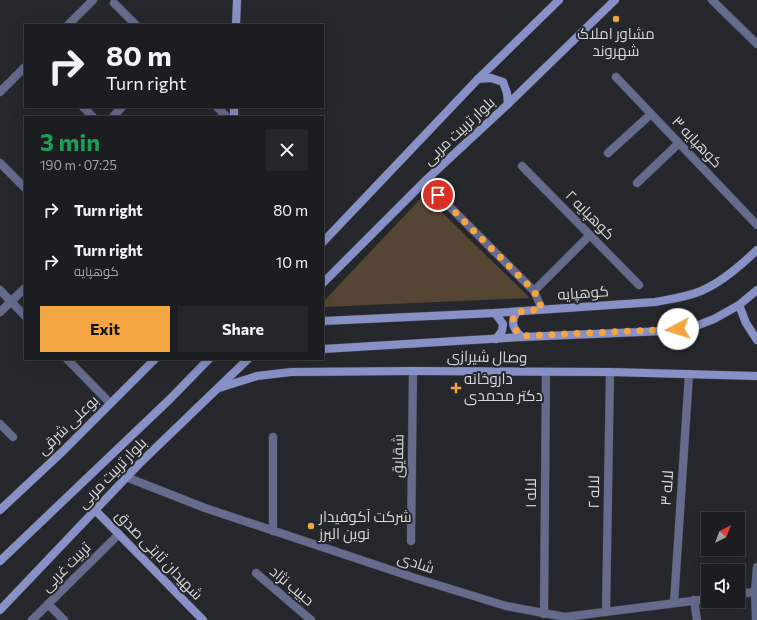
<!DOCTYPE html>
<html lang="en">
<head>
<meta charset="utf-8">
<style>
	body { margin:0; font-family:Commissioner,Cairo,sans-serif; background:#25262a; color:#f1f3f6; height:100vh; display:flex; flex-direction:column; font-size:15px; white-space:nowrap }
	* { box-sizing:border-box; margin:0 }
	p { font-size:13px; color:#a0a2a5 }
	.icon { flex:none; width:22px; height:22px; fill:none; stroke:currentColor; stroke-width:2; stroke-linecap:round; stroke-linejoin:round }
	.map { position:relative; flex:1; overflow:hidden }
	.sheet { position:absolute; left:24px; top:116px; width:300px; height:244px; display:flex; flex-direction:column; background:#1c1d21; border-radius:0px; box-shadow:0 4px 16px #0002,0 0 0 1px #3a3b3f }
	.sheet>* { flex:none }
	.guide { position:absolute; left:24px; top:24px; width:300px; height:84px; border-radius:0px; box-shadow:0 4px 16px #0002,0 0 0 1px #3a3b3f; background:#1c1d21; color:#f1f3f6; overflow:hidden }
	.needle { width:26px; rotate:42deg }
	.controls { position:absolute; left:701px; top:512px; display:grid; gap:8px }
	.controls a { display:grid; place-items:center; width:44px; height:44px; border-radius:0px; background:#1c1d21; box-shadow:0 4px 16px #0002,0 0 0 1px #3a3b3f; font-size:20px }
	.pin { position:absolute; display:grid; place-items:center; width:34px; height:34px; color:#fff; margin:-17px; border:2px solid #fff; border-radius:50%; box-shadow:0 1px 4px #0007 }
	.me { position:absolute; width:44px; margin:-22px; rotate:265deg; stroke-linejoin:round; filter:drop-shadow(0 0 3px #0008) }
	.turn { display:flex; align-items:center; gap:14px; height:84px; padding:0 16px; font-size:18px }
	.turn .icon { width:52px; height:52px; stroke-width:2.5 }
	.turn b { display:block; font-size:28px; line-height:34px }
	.round { display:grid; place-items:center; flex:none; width:42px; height:42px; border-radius:0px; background:#25262a }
	.summary { display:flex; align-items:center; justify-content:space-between; height:68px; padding:0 16px }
	h1 { font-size:24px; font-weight:700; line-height:30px; color:#1e9e55 }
	.action { display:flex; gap:8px; margin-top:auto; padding:8px 16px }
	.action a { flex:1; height:46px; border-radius:0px; background:#f2a541; color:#111; font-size:16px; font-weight:700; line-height:46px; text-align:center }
	.action a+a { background:#25262a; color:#f1f3f6 }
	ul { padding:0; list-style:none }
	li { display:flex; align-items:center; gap:12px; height:52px; padding:0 16px }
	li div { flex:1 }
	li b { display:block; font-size:15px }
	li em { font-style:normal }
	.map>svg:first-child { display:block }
	.green { fill:#554533 }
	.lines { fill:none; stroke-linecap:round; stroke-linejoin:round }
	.street-casing { stroke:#424348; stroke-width:9 }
	.secondary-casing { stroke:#424348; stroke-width:9 }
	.street { stroke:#656b8c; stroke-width:8 }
	.secondary { stroke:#8791c6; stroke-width:8 }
	.route { stroke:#f2a541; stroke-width:7; stroke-dasharray:0 12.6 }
	.poi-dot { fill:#f2a541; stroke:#26272c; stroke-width:1.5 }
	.labels { text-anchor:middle; stroke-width:4; stroke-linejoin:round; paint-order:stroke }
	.poi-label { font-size:15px; fill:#d6d7da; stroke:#26272c; text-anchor:start }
	.street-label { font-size:15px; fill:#d6d7da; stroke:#26272c }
</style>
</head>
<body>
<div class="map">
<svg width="757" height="620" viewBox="0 0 757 620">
	<rect width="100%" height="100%" fill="#26272c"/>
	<!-- green -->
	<path class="green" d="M 424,195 L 530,298 L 323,307 L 323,302 Z"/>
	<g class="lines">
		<!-- street casing -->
		<g class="street-casing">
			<g id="street">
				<path d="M 712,0 L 757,44"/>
				<path d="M 114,3 L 136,25"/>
				<path d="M 68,25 L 93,0"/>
				<path d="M 616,77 L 757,225"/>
				<path d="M 0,92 L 25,67"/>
				<path d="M 83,107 L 93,117"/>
				<path d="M 217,107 L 227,117"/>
				<path d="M 113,117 L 122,107"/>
				<path d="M 608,153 L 651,114"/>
				<path d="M 0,163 L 25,188"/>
				<path d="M 522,166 L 639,285"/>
				<path d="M 637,183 L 679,143"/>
				<path d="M 438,195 L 534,291 L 542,309"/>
				<path d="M 0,290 L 25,316"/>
				<path d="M 534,291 L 590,235"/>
				<path d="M 0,312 L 25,288"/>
				<path d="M 67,359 L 110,403"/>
				<path d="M 0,424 L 13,437"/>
				<path d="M 126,477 L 205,508 L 415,578 L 506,606 L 565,617 L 708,599"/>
				<path d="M 273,531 L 273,437"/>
				<path d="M 411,541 L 413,371"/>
				<path d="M 256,573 L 311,620"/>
				<path d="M 738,594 L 755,592"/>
				<path d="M 694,600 L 697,620"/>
				<path d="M 674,603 L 689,374"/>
				<path d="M 48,604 L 64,620"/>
				<path d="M 606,612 L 610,372"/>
				<path d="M 544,614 L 546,372"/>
				<path d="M 32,620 L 119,534"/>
				<path d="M 756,620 L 755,592 L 757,567"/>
			</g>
		</g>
		<!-- secondary casing -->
		<g class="secondary-casing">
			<g id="secondary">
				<path d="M 236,25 L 237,0"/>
				<path d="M 478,79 L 491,78 L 503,82 L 507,93 L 508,104"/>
				<path d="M 234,117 L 234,107"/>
				<path d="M 323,242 L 478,79 L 559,0"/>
				<path d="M 323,283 L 425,181 L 508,104 L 615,0"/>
				<path d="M 739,305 L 746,323 L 757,340"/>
				<path d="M 517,312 C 510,322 513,329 522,337"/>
				<path d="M 495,313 L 503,324 L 502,331 L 496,339"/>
				<path d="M 323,321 L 495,313 L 655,302 C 671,299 687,297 701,291 C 722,282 741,265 757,250"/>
				<path d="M 323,349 L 522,337 L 665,331 L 691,328 L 714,319 L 739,305 L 757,290"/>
				<path d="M 219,388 L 257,376 L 291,372 L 413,371 L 610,372 L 757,376"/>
				<path d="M 0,510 L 62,452 L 155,359"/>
				<path d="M 95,510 L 203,620"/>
				<path d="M 0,561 L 170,399 L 209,359"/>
				<path d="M 0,610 L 141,462 L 248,359"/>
			</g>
		</g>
		<!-- street -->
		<use href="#street" class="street"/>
		<!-- secondary -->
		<use href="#secondary" class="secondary"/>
	</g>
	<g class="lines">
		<!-- route -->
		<path class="route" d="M 438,195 L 534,291 L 542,309 L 516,312 C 510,323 513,329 522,336 L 678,329"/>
	</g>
	<!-- markers -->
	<g class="poi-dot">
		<circle cx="616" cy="19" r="4"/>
		<path d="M454 382h4v4h4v4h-4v4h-4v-4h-4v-4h4z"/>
		<circle cx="311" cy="526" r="4"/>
	</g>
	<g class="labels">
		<!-- poi labels -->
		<g class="poi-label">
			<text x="616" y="39" text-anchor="middle">مشاور املاک<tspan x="616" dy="17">شهروند</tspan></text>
			<text x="464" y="384">داروخانه<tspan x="464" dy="17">دکتر محمدی</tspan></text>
			<text x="319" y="522">شرکت آکوفیدار<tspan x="319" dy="17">نوین البرز</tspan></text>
		</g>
		<!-- street labels -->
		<g class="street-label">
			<text transform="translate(459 131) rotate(-43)" y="5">بلوار تربیت مربی</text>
			<text transform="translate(697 142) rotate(46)" y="5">کوهپایه ۳</text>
			<text transform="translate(590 215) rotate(45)" y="5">کوهپایه ۲</text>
			<text transform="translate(583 293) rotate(-4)" y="5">کوهپایه</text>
			<text transform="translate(487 357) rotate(1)" y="5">وصال شیرازی</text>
			<text transform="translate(68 425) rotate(-44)" y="5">بوعلی شرقی</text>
			<text transform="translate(398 456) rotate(-89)" y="5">شقایق</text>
			<text transform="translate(112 473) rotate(-46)" y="5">بلوار تربیت مربی</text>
			<text transform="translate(667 488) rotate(-86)" y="5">لاله ۳</text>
			<text transform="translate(594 492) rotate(-89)" y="5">لاله ۲</text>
			<text transform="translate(531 493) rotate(-90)" y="5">لاله ۱</text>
			<text transform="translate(159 555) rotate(46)" y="5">شهیدان ثابتی صدق</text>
			<text transform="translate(416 563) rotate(18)" y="5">شادی</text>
			<text transform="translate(66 567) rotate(-45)" y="5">تربیت غربی</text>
			<text transform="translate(292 586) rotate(40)" y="5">حبیب نژاد</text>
		</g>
	</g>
</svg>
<div class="controls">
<a><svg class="needle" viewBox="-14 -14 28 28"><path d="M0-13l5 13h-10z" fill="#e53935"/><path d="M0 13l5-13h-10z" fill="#a0a2a5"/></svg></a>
<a><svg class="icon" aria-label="sound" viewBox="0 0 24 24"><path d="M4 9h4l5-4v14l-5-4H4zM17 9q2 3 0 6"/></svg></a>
</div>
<div class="pin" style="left:438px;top:195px;background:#d93025"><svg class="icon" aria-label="arrive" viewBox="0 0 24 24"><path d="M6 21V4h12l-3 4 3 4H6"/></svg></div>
<svg class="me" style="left:678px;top:329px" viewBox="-20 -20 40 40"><circle r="19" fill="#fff"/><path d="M0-13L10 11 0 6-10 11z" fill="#f2a541"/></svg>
<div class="guide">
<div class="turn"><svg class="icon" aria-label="right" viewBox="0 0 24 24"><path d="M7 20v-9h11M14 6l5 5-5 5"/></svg><div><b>80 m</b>Turn right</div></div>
</div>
<section class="sheet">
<div class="summary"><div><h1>3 min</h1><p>190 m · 07:25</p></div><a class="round"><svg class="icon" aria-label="close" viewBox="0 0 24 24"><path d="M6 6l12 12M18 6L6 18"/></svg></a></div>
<ul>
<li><svg class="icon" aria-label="right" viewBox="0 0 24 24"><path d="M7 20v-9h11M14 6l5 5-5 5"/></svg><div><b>Turn right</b></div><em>80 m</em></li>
<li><svg class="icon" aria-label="right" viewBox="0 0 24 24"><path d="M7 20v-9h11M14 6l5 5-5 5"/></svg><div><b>Turn right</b><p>کوهپایه</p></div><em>10 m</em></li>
</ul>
<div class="action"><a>Exit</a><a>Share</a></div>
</section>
</div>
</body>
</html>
